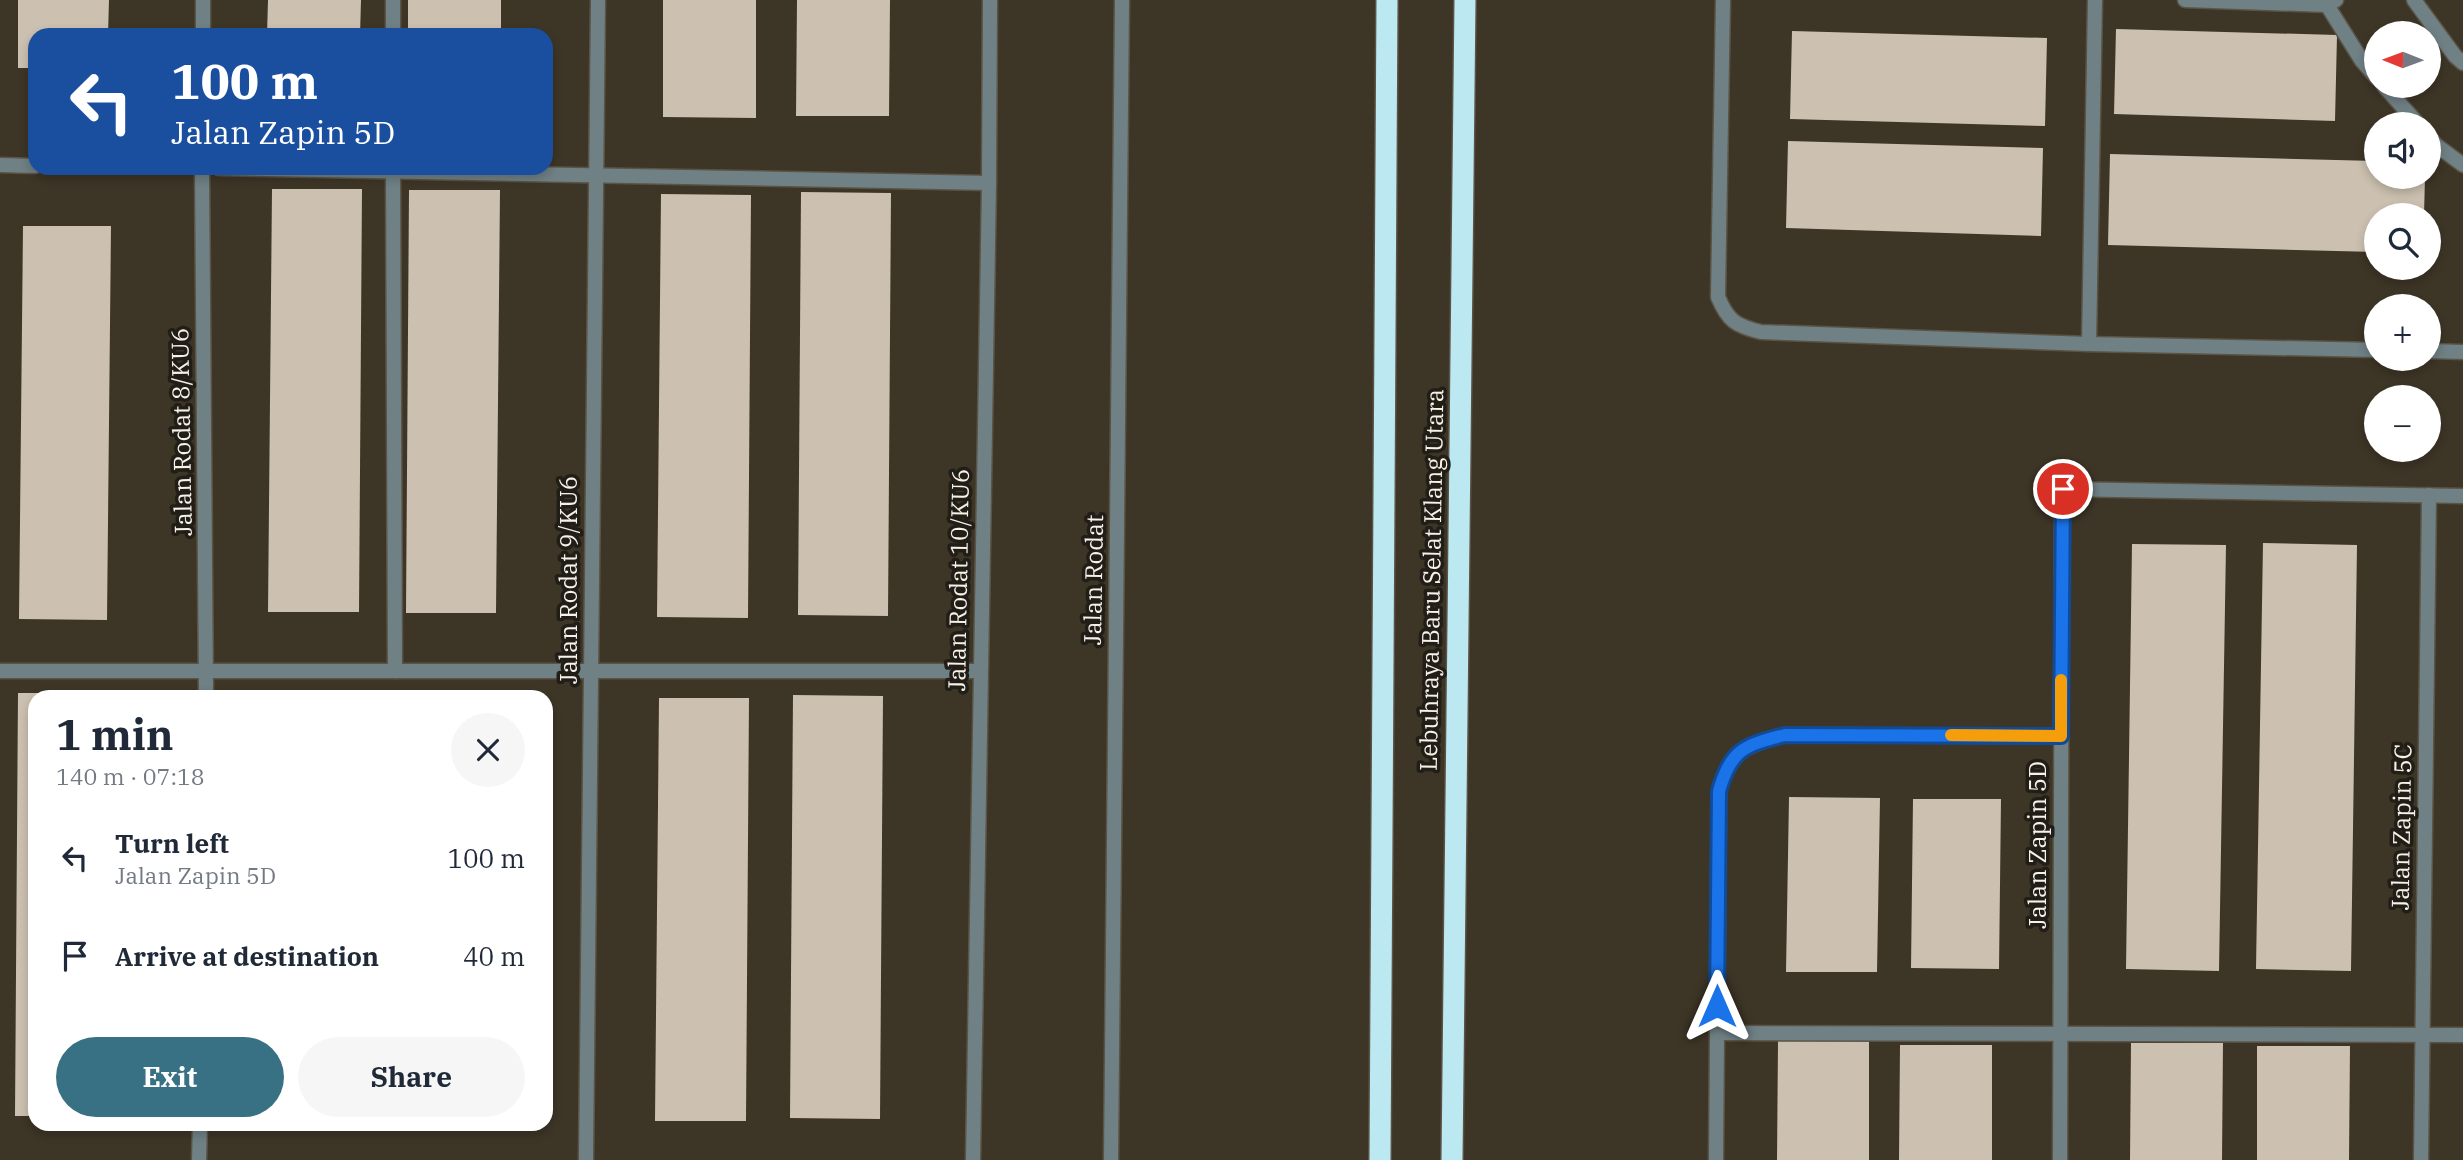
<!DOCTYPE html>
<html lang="en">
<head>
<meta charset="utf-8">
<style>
	body { margin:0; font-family:"IBM Plex Serif",serif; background:#f6f6f7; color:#1f2937; height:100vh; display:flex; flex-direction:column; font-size:26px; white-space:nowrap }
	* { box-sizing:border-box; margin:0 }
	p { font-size:23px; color:#747a83 }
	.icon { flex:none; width:38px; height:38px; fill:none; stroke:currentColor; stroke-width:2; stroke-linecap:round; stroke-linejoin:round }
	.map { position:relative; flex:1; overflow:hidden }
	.sheet { position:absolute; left:28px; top:690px; width:525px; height:441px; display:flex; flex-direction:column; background:#fff; border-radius:21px; box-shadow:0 4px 10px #0003 }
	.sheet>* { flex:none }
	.banner { position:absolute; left:28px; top:28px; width:525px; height:147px; border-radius:21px; box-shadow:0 4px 10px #0003; background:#1a4fa0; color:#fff; overflow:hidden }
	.needle { width:46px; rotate:271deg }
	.fabs { position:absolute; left:2364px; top:21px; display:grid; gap:14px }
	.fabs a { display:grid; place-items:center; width:77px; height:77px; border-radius:50%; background:#fff; box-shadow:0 4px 10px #0003; font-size:35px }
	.pin { position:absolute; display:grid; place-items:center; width:60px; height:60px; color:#fff; margin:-30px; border:4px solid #fff; border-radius:50%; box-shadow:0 2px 7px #0007 }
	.me { position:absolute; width:77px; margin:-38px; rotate:0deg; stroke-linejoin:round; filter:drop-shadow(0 0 5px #0008) }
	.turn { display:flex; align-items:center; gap:24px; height:147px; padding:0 28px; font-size:32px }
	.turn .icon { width:91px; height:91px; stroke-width:2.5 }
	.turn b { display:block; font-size:49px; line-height:60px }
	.round { display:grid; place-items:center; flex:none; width:74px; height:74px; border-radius:37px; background:#f6f6f7 }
	.headline { display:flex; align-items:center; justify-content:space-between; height:119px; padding:0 28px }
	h1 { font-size:42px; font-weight:700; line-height:52px }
	.action { display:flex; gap:14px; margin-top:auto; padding:14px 28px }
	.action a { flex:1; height:80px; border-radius:42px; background:#387184; color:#fff; font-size:28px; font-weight:700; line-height:80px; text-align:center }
	.action a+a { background:#f6f6f7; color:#1f2937 }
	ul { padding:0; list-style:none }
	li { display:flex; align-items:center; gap:21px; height:98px; padding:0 28px }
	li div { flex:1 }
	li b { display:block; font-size:26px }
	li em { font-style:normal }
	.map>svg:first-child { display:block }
	.building { fill:#ccc1b0 }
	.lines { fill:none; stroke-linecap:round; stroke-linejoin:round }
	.service-casing { stroke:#5b5345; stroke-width:17 }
	.minor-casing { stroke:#5b5345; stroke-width:17 }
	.motorway-casing { stroke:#5b5345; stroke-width:24 }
	.service { stroke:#6f8185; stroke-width:14 }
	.minor { stroke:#6f8185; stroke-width:14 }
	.motorway { stroke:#bce8f2; stroke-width:21 }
	.route-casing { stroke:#114b97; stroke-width:18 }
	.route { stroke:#1a73e8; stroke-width:12 }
	.slow { stroke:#f59e0b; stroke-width:12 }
	.labels { text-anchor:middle; stroke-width:7; stroke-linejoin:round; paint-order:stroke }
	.street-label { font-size:24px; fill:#f7f1e8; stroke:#211d17 }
</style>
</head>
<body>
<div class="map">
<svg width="2463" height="1160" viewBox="0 0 2463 1160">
	<rect width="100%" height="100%" fill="#3d3526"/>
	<!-- building -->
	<g class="building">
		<path d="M 18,0 L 109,0 L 108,35 L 35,35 L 35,68 L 18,68 Z"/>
		<path d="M 268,0 L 361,0 L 360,35 L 267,35 Z"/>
		<rect x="408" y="0" width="93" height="35"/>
		<path d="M 663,0 L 756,0 L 756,118 L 663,117 Z"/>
		<path d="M 797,0 L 890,0 L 889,116 L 796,116 Z"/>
		<path d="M 2116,29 L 2337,35 L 2335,121 L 2114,114 Z"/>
		<path d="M 1792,31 L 2047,38 L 2045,126 L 1790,119 Z"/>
		<path d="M 1788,141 L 2043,148 L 2041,236 L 1786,228 Z"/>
		<path d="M 2110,154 L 2376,161 L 2376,177 L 2425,177 L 2424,215 L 2376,215 L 2376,252 L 2108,245 Z"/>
		<path d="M 272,189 L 362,189 L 359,612 L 268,612 Z"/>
		<path d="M 409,190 L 500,190 L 496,613 L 406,613 Z"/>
		<path d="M 801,192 L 891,193 L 888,616 L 798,615 Z"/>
		<path d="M 661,194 L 751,195 L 748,618 L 657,617 Z"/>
		<path d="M 23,226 L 111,226 L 107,620 L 19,619 Z"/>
		<path d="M 2263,543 L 2357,545 L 2351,971 L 2256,969 Z"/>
		<path d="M 2132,544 L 2226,545 L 2219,971 L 2126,969 Z"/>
		<rect x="270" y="691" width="90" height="5"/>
		<path d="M 18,693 L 108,693 L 108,696 L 35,696 L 35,1116 L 15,1116 Z"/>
		<rect x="407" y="693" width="91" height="3"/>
		<path d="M 793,695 L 883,696 L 880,1119 L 790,1118 Z"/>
		<path d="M 659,698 L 749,698 L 746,1121 L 655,1121 Z"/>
		<path d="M 1789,797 L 1880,798 L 1877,972 L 1786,972 Z"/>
		<path d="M 1913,799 L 2001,799 L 1999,969 L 1911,968 Z"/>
		<path d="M 1778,1041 L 1869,1041 L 1869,1160 L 1777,1160 Z"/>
		<path d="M 2131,1043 L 2223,1043 L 2222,1160 L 2130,1160 Z"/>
		<path d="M 1900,1045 L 1992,1045 L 1992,1160 L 1899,1160 Z"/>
		<path d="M 2257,1046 L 2350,1046 L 2349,1160 L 2257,1160 Z"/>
	</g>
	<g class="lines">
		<!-- service casing -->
		<g class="service-casing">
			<g id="service">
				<path d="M 2327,5 L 2362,61 L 2376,77"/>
				<path d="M 393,35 L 393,0"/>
				<path d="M 2384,86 L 2418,124"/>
				<path d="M 2429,137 L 2436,145 L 2463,165"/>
				<path d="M 393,168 L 395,671"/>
				<path d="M 2089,344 L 2095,0"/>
				<path d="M 1717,1033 L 2463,1035"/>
			</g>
		</g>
		<!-- minor casing -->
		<g class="minor-casing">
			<g id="minor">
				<path d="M 1723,0 L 1718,297 C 1728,321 1736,326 1761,332 L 2089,344 L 2376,350"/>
				<path d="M 2185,0 L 2327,5 L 2336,0"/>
				<path d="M 2414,0 L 2455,56 L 2463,63"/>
				<path d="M 203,35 L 203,0"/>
				<path d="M 0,165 L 35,166"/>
				<path d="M 202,168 L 206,696"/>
				<path d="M 219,168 L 989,183"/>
				<path d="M 2429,351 L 2463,352"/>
				<path d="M 0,671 L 980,671"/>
				<path d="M 199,1160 L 200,1124"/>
				<path d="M 586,1160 L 598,0"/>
				<path d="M 973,1160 L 989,183 L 990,0"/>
				<path d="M 1111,1160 L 1122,0"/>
				<path d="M 1716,1160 L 1719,791 C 1730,751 1746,744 1785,735 L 2061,736"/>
				<path d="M 2060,1160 L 2062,489 L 2463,496"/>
				<path d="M 2421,1160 L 2429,495"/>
			</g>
		</g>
		<!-- motorway casing -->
		<g class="motorway-casing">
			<g id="motorway">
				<path d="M 1380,1160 L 1387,0"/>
				<path d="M 1452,1160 L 1465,0"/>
			</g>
		</g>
		<!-- service -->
		<use href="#service" class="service"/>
		<!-- minor -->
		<use href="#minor" class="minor"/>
		<!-- motorway -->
		<use href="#motorway" class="motorway"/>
	</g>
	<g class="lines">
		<!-- route casing -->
		<g class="route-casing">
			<path id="route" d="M 1717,1006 L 1719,791 C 1731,749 1745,745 1785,735 L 2061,736 L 2063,489"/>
		</g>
		<!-- route -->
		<use href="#route" class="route"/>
		<!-- slow -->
		<path class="slow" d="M 1951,735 L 2061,736 L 2061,680"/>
	</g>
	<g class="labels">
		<!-- street labels -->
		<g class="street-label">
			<text transform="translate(182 432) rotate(-91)" y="8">Jalan Rodat 8/KU6</text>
			<text transform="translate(569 580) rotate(-90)" y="8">Jalan Rodat 9/KU6</text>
			<text transform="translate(959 580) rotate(-89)" y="8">Jalan Rodat 10/KU6</text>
			<text transform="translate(1094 580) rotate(-89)" y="8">Jalan Rodat</text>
			<text transform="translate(1432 580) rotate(-89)" y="8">Lebuhraya Baru Selat Klang Utara</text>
			<text transform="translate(2402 827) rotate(-89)" y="8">Jalan Zapin 5C</text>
			<text transform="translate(2038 845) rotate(-90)" y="8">Jalan Zapin 5D</text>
		</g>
	</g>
</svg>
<div class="fabs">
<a><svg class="needle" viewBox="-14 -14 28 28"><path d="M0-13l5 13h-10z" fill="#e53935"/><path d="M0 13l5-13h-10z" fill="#747a83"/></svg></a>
<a><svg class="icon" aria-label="sound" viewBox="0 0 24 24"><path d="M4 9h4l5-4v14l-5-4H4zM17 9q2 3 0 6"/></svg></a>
<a><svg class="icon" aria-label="search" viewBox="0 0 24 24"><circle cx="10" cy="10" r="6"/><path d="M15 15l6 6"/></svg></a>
<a>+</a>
<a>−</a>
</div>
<div class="pin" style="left:2063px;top:489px;background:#d93025"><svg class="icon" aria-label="arrive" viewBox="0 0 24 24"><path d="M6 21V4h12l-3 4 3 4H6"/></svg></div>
<svg class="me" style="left:1717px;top:1006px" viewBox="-20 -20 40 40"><path d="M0-17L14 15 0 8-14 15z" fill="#1a73e8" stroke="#fff" stroke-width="4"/></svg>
<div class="banner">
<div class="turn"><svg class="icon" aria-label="left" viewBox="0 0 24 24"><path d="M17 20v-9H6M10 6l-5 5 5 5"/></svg><div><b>100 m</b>Jalan Zapin 5D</div></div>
</div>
<section class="sheet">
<div class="headline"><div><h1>1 min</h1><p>140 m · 07:18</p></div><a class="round"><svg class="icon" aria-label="close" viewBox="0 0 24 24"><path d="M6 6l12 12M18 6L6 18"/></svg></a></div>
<ul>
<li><svg class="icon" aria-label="left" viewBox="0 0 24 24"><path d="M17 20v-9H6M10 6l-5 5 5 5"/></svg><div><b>Turn left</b><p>Jalan Zapin 5D</p></div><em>100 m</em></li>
<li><svg class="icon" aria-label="arrive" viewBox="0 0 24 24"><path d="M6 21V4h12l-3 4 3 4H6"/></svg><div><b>Arrive at destination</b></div><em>40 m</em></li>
</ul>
<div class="action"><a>Exit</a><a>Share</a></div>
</section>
</div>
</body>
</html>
